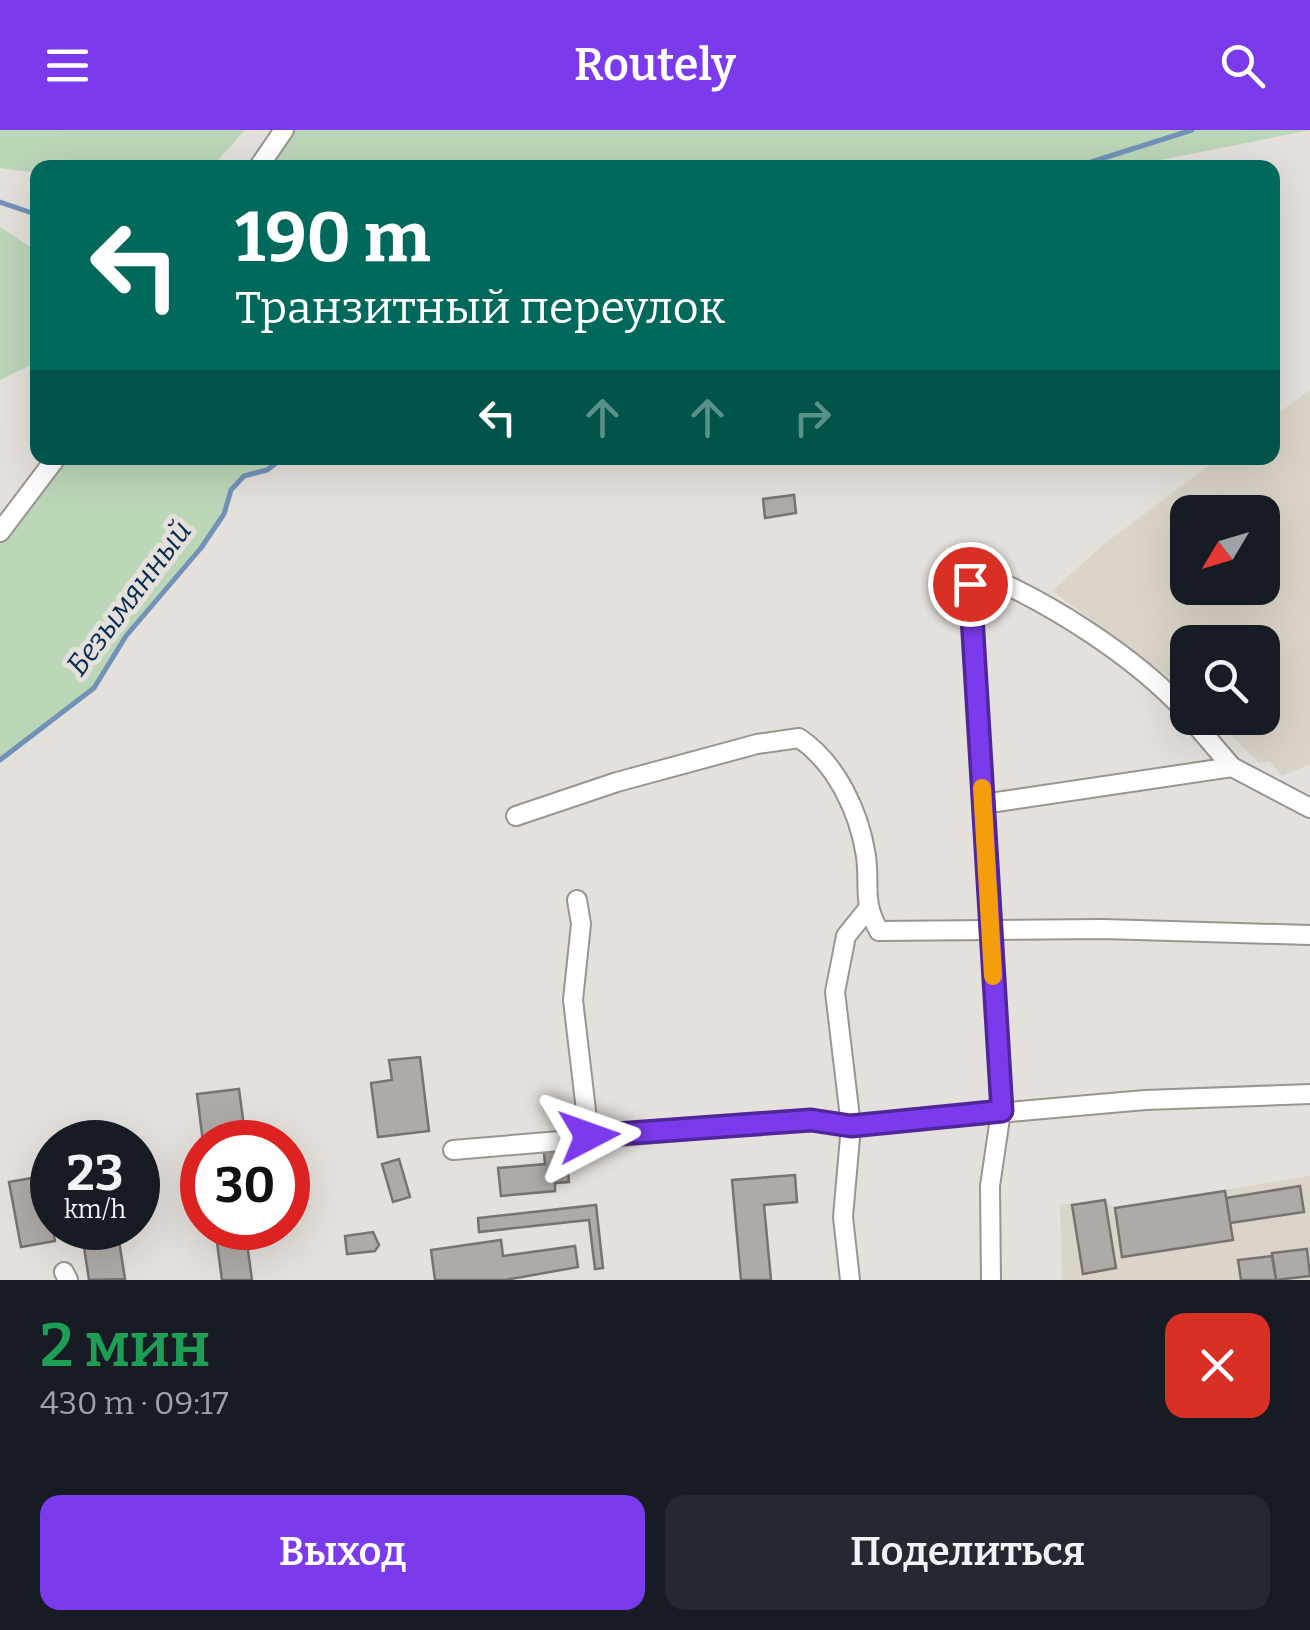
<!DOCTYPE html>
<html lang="ru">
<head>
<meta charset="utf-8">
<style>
	body { margin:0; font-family:Bitter,serif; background:#242831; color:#f1f3f6; height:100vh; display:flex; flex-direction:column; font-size:38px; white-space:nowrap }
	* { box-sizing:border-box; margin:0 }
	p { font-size:32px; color:#9ea1a6 }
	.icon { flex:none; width:55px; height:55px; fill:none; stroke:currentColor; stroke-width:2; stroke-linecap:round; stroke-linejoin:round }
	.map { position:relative; height:1150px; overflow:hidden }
	.details { display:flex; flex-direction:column; background:#171b24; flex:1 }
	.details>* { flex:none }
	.hud { position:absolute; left:30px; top:30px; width:1250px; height:305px; border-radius:20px; box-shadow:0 10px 40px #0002; background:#00695c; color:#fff; overflow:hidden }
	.needle { width:65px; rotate:232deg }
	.buttons { position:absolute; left:1170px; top:365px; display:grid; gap:20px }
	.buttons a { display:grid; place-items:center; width:110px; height:110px; border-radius:20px; background:#171b24; box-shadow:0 10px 40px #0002; font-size:50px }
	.speed { position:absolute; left:30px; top:990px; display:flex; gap:20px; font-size:50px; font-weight:700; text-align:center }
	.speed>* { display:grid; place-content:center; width:130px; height:130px; border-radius:50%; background:#171b24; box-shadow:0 10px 40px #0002; line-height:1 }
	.speed small { font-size:25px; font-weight:400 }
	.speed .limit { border:15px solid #d22; background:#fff; color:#111 }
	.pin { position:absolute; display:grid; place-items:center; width:85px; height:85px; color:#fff; margin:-42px; border:5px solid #fff; border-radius:50%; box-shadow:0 2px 10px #0007 }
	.me { position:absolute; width:110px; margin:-55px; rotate:86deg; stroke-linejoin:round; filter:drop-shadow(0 0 8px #0008) }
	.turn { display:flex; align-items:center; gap:35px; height:210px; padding:0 40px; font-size:45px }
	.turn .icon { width:130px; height:130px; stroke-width:2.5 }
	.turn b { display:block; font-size:70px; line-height:85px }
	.lanes { display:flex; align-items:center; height:95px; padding:0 40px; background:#0003; justify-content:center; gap:50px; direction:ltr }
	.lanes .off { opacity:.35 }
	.round { display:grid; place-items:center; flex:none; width:105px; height:105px; border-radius:20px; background:#242831 }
	.head { display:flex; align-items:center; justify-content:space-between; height:170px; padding:0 40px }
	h1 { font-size:60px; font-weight:600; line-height:75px; color:#1e9e55 }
	.action { display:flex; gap:20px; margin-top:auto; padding:20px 40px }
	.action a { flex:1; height:115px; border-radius:20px; background:#7c3aed; color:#fff; font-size:40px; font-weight:600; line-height:115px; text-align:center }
	.action a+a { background:#242831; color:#f1f3f6 }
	header { display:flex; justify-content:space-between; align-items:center; height:130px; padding:0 40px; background:#7c3aed; color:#fff; font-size:45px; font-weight:600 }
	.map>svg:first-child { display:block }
	.built { fill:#dbd4c9; fill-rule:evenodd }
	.green { fill:#bcd6b8 }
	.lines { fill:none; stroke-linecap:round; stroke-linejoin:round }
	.stream { stroke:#7292b8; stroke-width:5 }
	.building { fill:#afaaa7; stroke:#787370; stroke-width:2.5 }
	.minor-casing { stroke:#999692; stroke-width:22 }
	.minor { stroke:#fff; stroke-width:18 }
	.route-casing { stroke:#51269a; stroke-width:25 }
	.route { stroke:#7c3aed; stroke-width:18 }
	.slow { stroke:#f59e0b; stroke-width:18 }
	.labels { text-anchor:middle; stroke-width:10; stroke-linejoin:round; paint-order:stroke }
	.water-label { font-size:30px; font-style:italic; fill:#092b51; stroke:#e4e0db }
</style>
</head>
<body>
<header><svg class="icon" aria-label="menu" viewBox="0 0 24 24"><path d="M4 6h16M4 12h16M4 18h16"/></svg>Routely<svg class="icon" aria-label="search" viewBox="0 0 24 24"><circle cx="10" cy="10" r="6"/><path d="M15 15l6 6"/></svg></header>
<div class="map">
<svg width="1310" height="1150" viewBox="0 0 1310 1150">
	<rect width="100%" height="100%" fill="#e4e0db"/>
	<!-- built -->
	<g class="built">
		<path d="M 1310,260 L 1310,634 L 1282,646 L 1269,631 L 1259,633 L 1215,588 L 1262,588 L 1262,512 L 1188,512 L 1187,560 L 1052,461 L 1104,414 L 1219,328 L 1272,328 L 1273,287 ZM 1188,382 L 1262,382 L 1262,458 L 1188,458 Z"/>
		<path d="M 1310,1046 L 1310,1150 L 1062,1150 L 1060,1075 L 1105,1070 L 1115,1078 Z"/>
	</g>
	<!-- green -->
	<g class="green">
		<path d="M 0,0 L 245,0 L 212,37 L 38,38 L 37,43 L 0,38 Z"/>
		<path d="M 284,0 L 1310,0 L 1121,38 L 258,38 Z"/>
		<path d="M 0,97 L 38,122 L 37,232 L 0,250 Z"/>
		<path d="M 56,328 L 283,328 L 267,340 L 244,346 L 231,360 L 224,384 L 201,418 L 126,506 L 94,558 L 0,630 L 0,402 Z"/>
	</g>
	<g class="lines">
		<!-- stream -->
		<g class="stream">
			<path d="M 1072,38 L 1192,0"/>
			<path d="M 0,72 L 38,85"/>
			<path d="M 0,630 L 94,558 L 126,506 L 201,418 L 224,384 L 231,360 L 244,346 L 267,340 L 283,328"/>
		</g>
	</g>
	<!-- building -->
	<g class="building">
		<path d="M 794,365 L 796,383 L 765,388 L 763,369 Z"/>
		<path d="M 420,927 L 429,1001 L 378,1007 L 371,953 L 392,950 L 389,930 Z"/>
		<path d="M 239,959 L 246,1012 L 203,1012 L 197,964 Z"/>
		<path d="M 566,1020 L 569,1052 L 555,1053 L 555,1061 L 501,1066 L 498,1038 L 545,1034 L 544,1022 Z"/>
		<path d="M 399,1029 L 410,1067 L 393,1072 L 382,1034 Z"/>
		<path d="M 795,1045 L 797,1072 L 764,1075 L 771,1150 L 741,1150 L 732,1050 Z"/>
		<path d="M 43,1046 L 55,1111 L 21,1117 L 9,1052 Z"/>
		<path d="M 1300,1056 L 1304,1082 L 1230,1093 L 1226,1068 Z"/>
		<path d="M 1225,1061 L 1233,1110 L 1122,1127 L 1115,1078 Z"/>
		<path d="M 1105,1070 L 1116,1138 L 1083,1144 L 1072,1075 Z"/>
		<path d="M 596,1075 L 603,1138 L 595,1139 L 589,1090 L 479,1102 L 478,1088 Z"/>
		<path d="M 81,1098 L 117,1098 L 125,1149 L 89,1150 Z"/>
		<path d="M 215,1098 L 245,1098 L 252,1150 L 222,1150 Z"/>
		<path d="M 373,1102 L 379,1115 L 375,1121 L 347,1124 L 345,1106 Z"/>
		<path d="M 501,1110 L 503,1126 L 575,1116 L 578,1137 L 505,1150 L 435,1150 L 431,1120 Z"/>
		<path d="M 1307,1119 L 1310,1146 L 1276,1150 L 1272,1123 Z"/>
		<path d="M 1272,1126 L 1276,1150 L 1241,1150 L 1238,1130 Z"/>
	</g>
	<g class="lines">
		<!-- minor casing -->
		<g class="minor-casing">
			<g id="minor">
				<path d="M 258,38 L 284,0"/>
				<path d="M 0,402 L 56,328"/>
				<path d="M 1190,588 L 1232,637"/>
				<path d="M 983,674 L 1232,637 L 1310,678"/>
				<path d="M 516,686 L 617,652 L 757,614 L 799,608 C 836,633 859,681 866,726 C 870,757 862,771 879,801 L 1103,799 L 1310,805"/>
				<path d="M 577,770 L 581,794 L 573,870 L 589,1006"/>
				<path d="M 453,1020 L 811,990 L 851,996 L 1145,970 L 1310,964"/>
				<path d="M 64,1142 L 68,1150"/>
				<path d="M 850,1150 L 843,1087 L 851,996 L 835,862 L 846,806 L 867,780"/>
				<path d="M 991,1150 L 990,1056 L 1001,981 L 969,439 C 1043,467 1135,526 1188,584"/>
			</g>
		</g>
		<!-- minor -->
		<use href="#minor" class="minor"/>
	</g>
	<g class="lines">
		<!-- route casing -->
		<g class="route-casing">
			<path id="route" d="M 589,1006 L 811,990 L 851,996 L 1002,981 L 970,454"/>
		</g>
		<!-- route -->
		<use href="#route" class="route"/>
		<!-- slow -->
		<path class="slow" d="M 982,658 L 993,846"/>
	</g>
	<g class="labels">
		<!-- water labels -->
		<g class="water-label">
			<text transform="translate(129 468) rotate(-53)" y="10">Безымянный</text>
		</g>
	</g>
</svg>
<div class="buttons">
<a><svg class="needle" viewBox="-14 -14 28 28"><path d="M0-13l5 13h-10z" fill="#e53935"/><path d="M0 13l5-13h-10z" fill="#9ea1a6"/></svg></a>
<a><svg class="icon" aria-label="search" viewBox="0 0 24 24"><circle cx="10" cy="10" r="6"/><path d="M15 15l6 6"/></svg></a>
</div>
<div class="speed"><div>23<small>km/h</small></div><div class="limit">30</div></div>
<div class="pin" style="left:970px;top:454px;background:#d93025"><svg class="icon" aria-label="arrive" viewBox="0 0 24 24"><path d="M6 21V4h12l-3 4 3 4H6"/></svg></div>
<svg class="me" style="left:589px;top:1006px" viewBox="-20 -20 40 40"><path d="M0-17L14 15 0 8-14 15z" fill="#7c3aed" stroke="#fff" stroke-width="4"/></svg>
<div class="hud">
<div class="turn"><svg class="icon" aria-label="left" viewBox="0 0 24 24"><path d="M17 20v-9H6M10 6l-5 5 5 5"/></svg><div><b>190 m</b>Транзитный переулок</div></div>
<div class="lanes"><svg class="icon" aria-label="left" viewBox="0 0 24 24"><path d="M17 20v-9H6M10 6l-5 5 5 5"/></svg><svg class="icon off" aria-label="ahead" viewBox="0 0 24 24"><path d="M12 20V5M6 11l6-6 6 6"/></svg><svg class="icon off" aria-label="ahead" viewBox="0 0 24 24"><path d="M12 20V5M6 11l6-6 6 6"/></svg><svg class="icon off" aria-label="right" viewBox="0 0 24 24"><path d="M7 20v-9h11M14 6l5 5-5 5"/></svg></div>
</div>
</div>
<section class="details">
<div class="head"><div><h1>2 мин</h1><p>430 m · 09:17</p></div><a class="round" style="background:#d93025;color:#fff"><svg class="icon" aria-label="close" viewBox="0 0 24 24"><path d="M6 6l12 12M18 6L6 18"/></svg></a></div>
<div class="action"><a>Выход</a><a>Поделиться</a></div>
</section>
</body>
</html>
